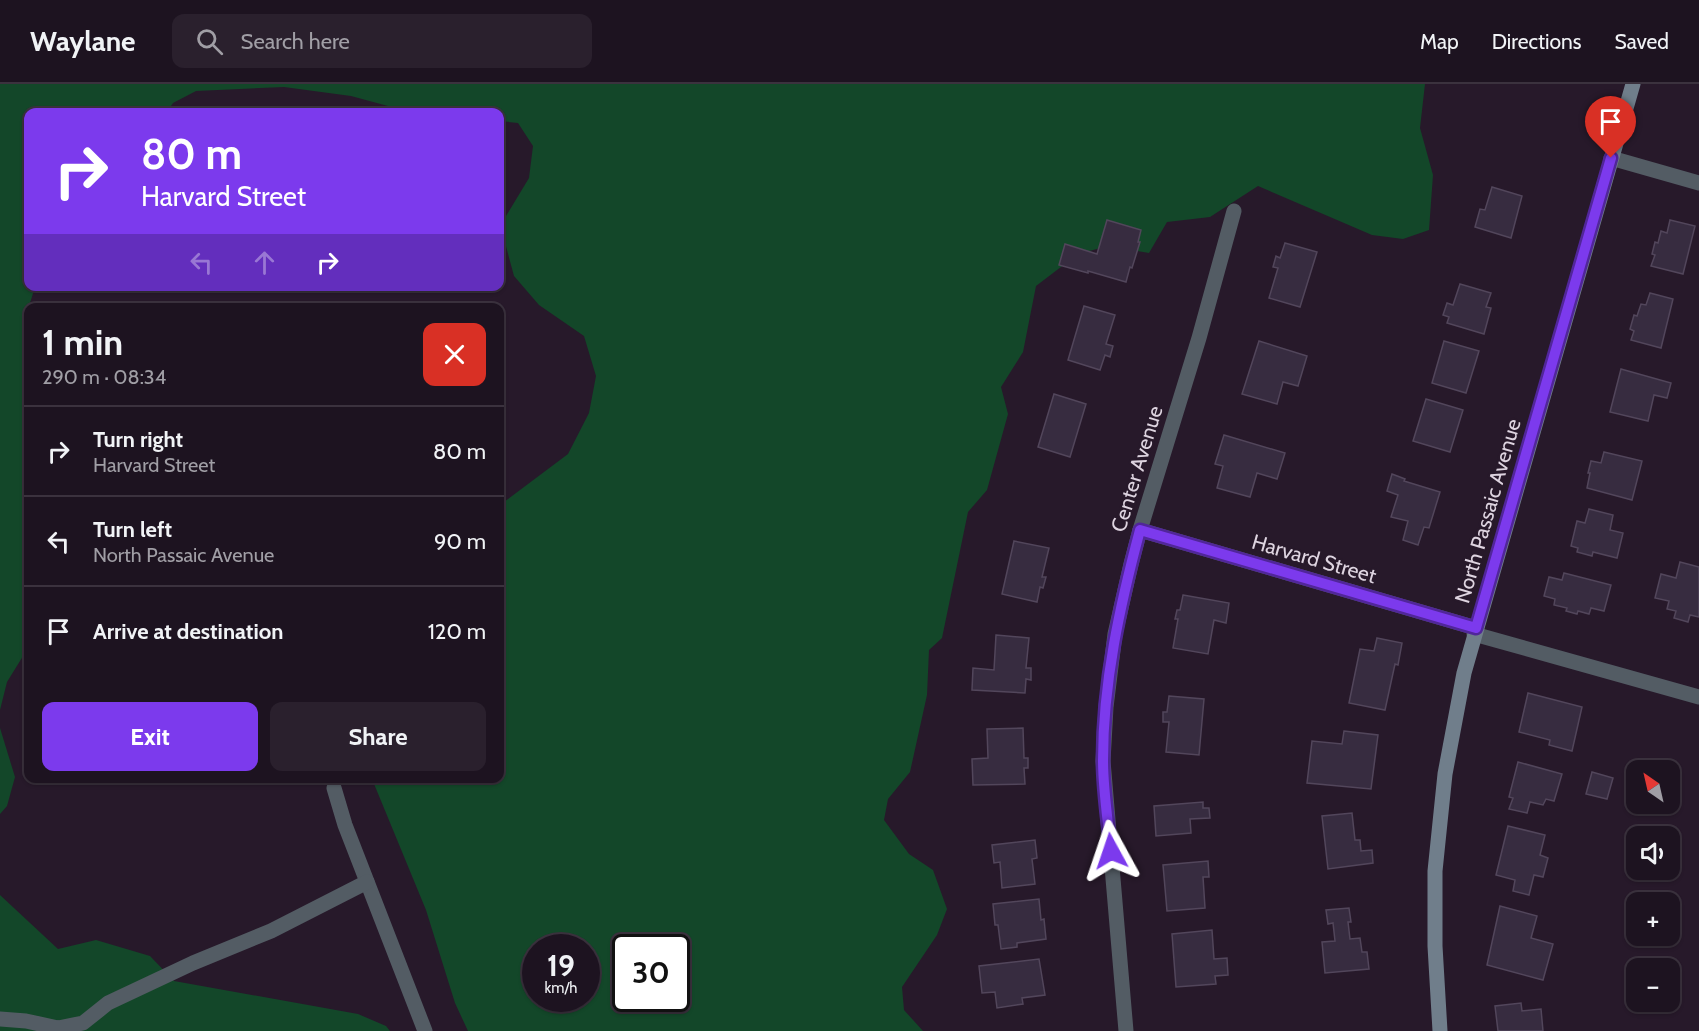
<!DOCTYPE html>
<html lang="en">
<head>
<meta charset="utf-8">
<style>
	body { margin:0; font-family:Cabin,sans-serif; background:#2a202d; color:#f1f3f6; height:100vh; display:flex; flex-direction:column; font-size:22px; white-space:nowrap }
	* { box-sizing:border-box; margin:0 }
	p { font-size:20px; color:#a09ea5 }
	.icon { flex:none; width:33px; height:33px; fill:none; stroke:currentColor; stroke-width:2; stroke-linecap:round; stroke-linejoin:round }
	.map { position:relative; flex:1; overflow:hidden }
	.sheet { position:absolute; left:24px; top:219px; width:480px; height:480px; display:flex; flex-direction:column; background:#1d1320; border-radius:12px; box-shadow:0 2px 4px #0004,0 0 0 2px #3b323e }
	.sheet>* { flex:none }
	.top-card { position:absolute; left:24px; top:24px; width:480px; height:183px; border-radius:12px; box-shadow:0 2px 4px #0004,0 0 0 2px #3b323e; background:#7c3aed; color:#fff; overflow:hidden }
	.needle { width:39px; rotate:326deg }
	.buttons { position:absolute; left:1626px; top:676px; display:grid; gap:12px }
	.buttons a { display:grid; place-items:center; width:54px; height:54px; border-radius:12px; background:#1d1320; box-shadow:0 2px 4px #0004,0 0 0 2px #3b323e; font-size:30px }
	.speed { position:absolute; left:522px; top:850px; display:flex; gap:12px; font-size:30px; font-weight:700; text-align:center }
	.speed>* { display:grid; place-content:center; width:78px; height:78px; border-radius:50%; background:#1d1320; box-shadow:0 2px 4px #0004,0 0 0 2px #3b323e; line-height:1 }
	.speed small { font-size:15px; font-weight:400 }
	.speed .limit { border:3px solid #111; border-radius:9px; background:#fff; color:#111 }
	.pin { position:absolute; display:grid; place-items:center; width:51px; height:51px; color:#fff; margin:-62px -26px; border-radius:50% 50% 50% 0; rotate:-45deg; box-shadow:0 0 6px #0007 }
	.pin .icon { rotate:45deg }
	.me { position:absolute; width:66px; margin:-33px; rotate:355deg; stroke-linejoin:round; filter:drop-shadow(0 0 4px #0008) }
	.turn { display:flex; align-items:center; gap:21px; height:126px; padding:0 18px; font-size:27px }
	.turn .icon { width:78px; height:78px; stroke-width:2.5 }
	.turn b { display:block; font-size:42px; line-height:51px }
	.lanes { display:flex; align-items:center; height:57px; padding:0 18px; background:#0003; justify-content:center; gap:30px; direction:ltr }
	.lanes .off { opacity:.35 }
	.round { display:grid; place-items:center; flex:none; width:63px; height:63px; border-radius:12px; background:#2a202d }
	.headline { display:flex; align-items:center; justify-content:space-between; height:102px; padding:0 18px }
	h1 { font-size:36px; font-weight:800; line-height:45px }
	.action { display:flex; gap:12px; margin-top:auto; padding:12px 18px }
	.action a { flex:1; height:69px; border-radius:12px; background:#7c3aed; color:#fff; font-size:24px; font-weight:800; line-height:69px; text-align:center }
	.action a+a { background:#2a202d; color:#f1f3f6 }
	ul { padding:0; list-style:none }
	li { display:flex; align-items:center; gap:18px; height:90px; padding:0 18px; border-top:2px solid #3b323e }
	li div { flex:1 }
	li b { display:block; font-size:22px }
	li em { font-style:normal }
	header { display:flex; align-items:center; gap:36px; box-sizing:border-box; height:84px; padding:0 30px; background:#1d1320; border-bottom:2px solid #3b323e }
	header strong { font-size:28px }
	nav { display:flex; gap:33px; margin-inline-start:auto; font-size:21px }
	.search { width:420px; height:54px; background:#2a202d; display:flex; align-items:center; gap:15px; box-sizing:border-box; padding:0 21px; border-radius:12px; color:#a09ea5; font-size:22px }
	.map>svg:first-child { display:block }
	.green { fill:#134729; fill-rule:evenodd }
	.building { fill:#372c40; stroke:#52465b; stroke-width:1.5 }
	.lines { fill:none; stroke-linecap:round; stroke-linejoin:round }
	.service { stroke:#535c64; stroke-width:15 }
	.minor { stroke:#535c64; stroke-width:15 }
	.secondary { stroke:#707e8b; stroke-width:15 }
	.route-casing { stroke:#51269a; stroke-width:15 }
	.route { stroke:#7c3aed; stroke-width:10 }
	.labels { text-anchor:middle; stroke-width:4.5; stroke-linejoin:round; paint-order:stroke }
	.street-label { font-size:21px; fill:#ded4e0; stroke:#27192a }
</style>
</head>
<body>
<header>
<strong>Waylane</strong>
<div class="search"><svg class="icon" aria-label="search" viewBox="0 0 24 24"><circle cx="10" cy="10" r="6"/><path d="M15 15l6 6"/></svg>Search here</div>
<nav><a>Map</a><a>Directions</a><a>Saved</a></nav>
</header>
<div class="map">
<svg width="1699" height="947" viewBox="0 0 1699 947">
	<rect width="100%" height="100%" fill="#27192a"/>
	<!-- green -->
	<g class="green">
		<path d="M 0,0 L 1425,0 L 1420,44 L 1433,91 L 1429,146 L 1403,155 L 1372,151 L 1258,102 L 1210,133 L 1167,138 L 1149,169 L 1108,162 L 1078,170 L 1036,202 L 1023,268 L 1001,303 L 1008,330 L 987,406 L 968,428 L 942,554 L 929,566 L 927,611 L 910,688 L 888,715 L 884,736 L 909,770 L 933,786 L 947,825 L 937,851 L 902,903 L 904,926 L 923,947 L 468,947 L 455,919 L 426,826 L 372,695 L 500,694 L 500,421 L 568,370 L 589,329 L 596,292 L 584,252 L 539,221 L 514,192 L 504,155 L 506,132 L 529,94 L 533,62 L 518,39 L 500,37 L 500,28 L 410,28 L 351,12 L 284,3 L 196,7 L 173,19 L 167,28 L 28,28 L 28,202 L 35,203 L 26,232 L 28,241 L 28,564 L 7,598 L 0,626 ZM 536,864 L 586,864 L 586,915 L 536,915 ZM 626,864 L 676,864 L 676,915 L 626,915 Z"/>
		<path d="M 0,644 L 15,693 L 7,722 L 0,730 Z"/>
		<path d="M 0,811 L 58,865 L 96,856 L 150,872 L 174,897 L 358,930 L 386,942 L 390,947 L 0,947 Z"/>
	</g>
	<!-- building -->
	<g class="building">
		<path d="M 1492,103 L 1522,112 L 1511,154 L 1475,143 L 1480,125 L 1485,126 Z"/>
		<path d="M 1107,136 L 1141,146 L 1138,158 L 1140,158 L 1132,184 L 1130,183 L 1126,198 L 1088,187 L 1088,189 L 1059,181 L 1065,160 L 1097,170 Z"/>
		<path d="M 1670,136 L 1695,142 L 1683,190 L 1651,182 L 1655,171 L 1652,170 L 1655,158 L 1658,159 L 1661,147 L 1667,149 Z"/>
		<path d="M 1285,159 L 1317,168 L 1300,223 L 1269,214 L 1278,184 L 1273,183 L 1276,172 L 1280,174 Z"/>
		<path d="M 1460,200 L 1491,209 L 1486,223 L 1491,224 L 1484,250 L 1447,239 L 1449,233 L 1443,231 L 1447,219 L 1453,221 Z"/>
		<path d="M 1650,209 L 1673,215 L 1661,264 L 1631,256 L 1634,247 L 1630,245 L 1634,231 L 1637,232 L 1641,220 L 1646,221 Z"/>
		<path d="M 1084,222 L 1115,231 L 1106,260 L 1113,262 L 1110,273 L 1105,271 L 1100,286 L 1068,276 Z"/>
		<path d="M 1259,257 L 1307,272 L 1298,302 L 1283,298 L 1277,320 L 1242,310 Z"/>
		<path d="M 1444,257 L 1479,267 L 1466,309 L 1432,299 Z"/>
		<path d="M 1621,285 L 1671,299 L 1667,314 L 1654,311 L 1648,337 L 1610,328 Z"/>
		<path d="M 1054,310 L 1086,320 L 1070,373 L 1038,363 Z"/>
		<path d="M 1426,315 L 1463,326 L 1450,368 L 1413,357 Z"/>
		<path d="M 1224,351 L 1285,369 L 1277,395 L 1257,389 L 1250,413 L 1217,404 L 1223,382 L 1215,380 Z"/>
		<path d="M 1604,368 L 1642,377 L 1632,416 L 1587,404 L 1590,389 L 1588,389 L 1591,377 L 1601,379 Z"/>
		<path d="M 1392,390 L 1405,395 L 1404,397 L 1440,408 L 1429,444 L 1424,443 L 1418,461 L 1403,456 L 1408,437 L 1391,433 L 1398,411 L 1387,407 Z"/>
		<path d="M 1589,425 L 1613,431 L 1610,446 L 1623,449 L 1617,474 L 1593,468 L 1592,472 L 1577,468 L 1578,464 L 1571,462 L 1577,437 L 1585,439 Z"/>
		<path d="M 1014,457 L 1049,464 L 1042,493 L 1046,493 L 1043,504 L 1040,503 L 1037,518 L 1002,510 Z"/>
		<path d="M 1680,478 L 1699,483 L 1699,533 L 1690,531 L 1688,538 L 1674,534 L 1676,527 L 1667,525 L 1669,517 L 1655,514 L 1661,490 L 1676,494 Z"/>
		<path d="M 1564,489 L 1611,501 L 1604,527 L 1591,524 L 1589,530 L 1578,527 L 1577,530 L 1566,527 L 1567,524 L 1554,521 L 1555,515 L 1544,512 L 1549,493 L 1562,496 Z"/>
		<path d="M 1183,511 L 1229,519 L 1226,539 L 1214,536 L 1208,570 L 1173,564 L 1178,535 L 1175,535 L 1177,526 L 1180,526 Z"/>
		<path d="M 996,551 L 1029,554 L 1026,584 L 1031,584 L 1031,596 L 1026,595 L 1025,609 L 972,606 L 973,584 L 994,586 Z"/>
		<path d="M 1377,554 L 1402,559 L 1398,581 L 1395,580 L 1385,626 L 1349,619 L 1360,565 L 1374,567 Z"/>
		<path d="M 1528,609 L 1582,623 L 1572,667 L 1549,661 L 1550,656 L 1519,648 Z"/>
		<path d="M 1169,612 L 1204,615 L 1199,671 L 1166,668 L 1169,638 L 1163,638 L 1163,628 L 1167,628 Z"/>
		<path d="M 1023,644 L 1024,674 L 1028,674 L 1028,684 L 1024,684 L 1025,700 L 973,701 L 972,675 L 988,674 L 987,645 Z"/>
		<path d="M 1344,647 L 1378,651 L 1371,705 L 1307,699 L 1312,657 L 1342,660 Z"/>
		<path d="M 1518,678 L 1562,690 L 1554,717 L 1546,715 L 1543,721 L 1530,718 L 1527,729 L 1509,725 L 1513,714 L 1509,713 Z"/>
		<path d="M 1592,688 L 1613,694 L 1607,715 L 1586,710 Z"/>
		<path d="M 1203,718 L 1203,724 L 1209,724 L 1210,734 L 1190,735 L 1191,749 L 1156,752 L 1154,722 Z"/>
		<path d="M 1352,729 L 1355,756 L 1360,756 L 1361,767 L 1372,766 L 1373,779 L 1328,785 L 1322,732 Z"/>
		<path d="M 1508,742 L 1545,751 L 1540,771 L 1548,774 L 1543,793 L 1534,791 L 1529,811 L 1513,807 L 1515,796 L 1496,791 Z"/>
		<path d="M 1035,756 L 1037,774 L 1032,775 L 1035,800 L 1002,804 L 1000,778 L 994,779 L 992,761 Z"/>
		<path d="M 1208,777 L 1209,793 L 1203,793 L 1205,824 L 1167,827 L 1163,781 Z"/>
		<path d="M 1039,815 L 1041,836 L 1044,835 L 1046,855 L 1017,859 L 1017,863 L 1001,865 L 998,841 L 995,841 L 993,820 Z"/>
		<path d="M 1500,822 L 1537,832 L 1531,854 L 1553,860 L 1543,896 L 1487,881 Z"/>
		<path d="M 1349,824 L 1351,838 L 1348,838 L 1350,855 L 1360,854 L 1362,868 L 1367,868 L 1369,885 L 1325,889 L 1322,858 L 1335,857 L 1333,839 L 1328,840 L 1326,826 Z"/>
		<path d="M 1212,846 L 1214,875 L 1227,874 L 1228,891 L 1215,892 L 1216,900 L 1176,903 L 1172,850 Z"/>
		<path d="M 1039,875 L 1045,911 L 1022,914 L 1023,920 L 997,924 L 995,908 L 982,909 L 979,882 Z"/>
		<path d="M 1521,919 L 1522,927 L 1541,925 L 1543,947 L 1498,947 L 1495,922 Z"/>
	</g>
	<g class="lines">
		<!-- service -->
		<g class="service">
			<path d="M 334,704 L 345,741 L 425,947"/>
			<path d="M 0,935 L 26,937 L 58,944 L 83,939 L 108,919 L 193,879 L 271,847 L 367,798"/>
		</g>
		<!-- minor -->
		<g class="minor">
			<path d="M 1611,74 L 1699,99"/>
			<path d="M 1140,446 L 1476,544"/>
			<path d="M 1474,550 L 1699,613"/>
			<path d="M 1126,947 L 1103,677 L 1106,623 L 1115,550 L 1131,480 L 1140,446 L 1199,254 L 1234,127"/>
		</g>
		<!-- secondary -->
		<path class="secondary" d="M 1440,947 L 1435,862 L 1435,787 L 1445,690 L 1464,589 L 1633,0"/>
	</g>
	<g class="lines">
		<!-- route casing -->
		<g class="route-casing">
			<path id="route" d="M 1111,767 C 1108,737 1103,706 1103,676 C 1103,598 1120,521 1140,446 L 1476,544 L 1611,74"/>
		</g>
		<!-- route -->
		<use href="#route" class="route"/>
	</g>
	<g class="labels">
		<!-- street labels -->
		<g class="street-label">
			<text transform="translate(1137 385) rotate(-73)" y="7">Center Avenue</text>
			<text transform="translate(1488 427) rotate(-74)" y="7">North Passaic Avenue</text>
			<text transform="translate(1314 475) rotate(16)" y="7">Harvard Street</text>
		</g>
	</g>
</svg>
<div class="buttons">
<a><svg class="needle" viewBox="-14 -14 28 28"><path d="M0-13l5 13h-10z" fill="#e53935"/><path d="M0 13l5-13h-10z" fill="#a09ea5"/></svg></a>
<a><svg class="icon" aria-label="sound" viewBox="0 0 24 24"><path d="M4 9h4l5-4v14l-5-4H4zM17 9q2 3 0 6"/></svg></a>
<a>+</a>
<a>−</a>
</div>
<div class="speed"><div>19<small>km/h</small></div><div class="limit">30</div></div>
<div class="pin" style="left:1611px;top:74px;background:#d93025"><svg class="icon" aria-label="arrive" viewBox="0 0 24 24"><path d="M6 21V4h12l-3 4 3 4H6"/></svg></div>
<svg class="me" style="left:1111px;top:767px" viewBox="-20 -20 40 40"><path d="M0-17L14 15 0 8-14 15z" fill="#7c3aed" stroke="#fff" stroke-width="4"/></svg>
<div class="top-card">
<div class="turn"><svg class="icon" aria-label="right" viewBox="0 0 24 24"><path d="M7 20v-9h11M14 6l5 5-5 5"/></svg><div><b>80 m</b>Harvard Street</div></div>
<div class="lanes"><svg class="icon off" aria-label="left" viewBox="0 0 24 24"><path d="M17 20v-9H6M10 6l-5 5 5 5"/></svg><svg class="icon off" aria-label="ahead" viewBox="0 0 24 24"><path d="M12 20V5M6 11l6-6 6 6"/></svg><svg class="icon" aria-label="right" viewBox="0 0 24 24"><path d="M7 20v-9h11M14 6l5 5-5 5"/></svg></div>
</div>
<section class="sheet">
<div class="headline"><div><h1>1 min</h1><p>290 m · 08:34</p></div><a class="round" style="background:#d93025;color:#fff"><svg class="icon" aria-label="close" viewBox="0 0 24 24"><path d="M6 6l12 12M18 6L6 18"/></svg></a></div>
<ul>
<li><svg class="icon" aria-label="right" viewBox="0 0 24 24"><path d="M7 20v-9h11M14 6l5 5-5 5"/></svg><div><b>Turn right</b><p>Harvard Street</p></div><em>80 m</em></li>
<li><svg class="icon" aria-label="left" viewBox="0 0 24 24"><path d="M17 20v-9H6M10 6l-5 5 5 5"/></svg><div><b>Turn left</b><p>North Passaic Avenue</p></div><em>90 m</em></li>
<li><svg class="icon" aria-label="arrive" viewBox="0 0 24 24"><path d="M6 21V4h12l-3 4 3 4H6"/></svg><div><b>Arrive at destination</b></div><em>120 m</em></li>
</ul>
<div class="action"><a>Exit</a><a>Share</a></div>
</section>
</div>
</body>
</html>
